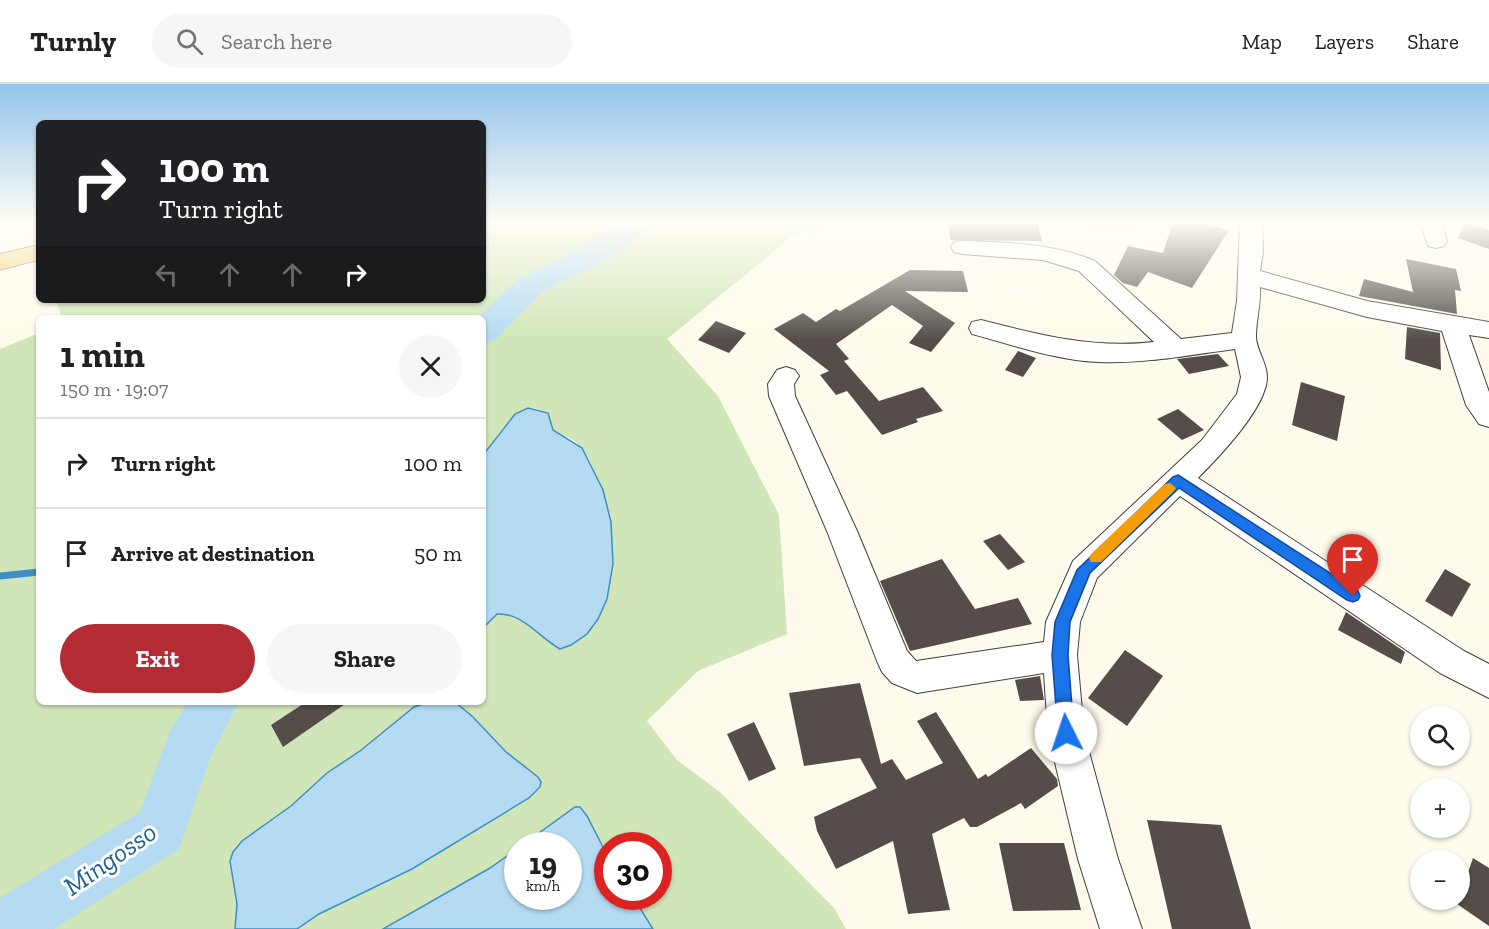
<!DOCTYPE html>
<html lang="en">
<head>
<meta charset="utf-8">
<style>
	body { margin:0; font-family:"Zilla Slab",serif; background:#f6f6f6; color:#202124; height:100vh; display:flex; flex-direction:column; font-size:22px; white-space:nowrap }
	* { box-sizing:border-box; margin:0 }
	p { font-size:20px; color:#757577 }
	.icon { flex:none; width:33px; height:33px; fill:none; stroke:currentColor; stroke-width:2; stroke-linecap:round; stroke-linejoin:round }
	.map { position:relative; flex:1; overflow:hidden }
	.side { position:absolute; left:36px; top:231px; width:450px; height:390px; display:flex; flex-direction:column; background:#fff; border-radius:9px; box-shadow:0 2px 4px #0004 }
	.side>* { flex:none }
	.guide { position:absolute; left:36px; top:36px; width:450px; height:183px; border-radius:9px; box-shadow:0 2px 4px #0004; background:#202124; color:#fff; overflow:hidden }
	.buttons { position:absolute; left:1410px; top:622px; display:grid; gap:12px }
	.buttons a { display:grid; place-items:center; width:60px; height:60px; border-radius:50%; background:#fff; box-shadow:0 2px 4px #0004; font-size:30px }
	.speed { position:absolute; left:504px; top:748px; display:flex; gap:12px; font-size:30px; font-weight:700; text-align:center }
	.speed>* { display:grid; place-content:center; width:78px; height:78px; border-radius:50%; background:#fff; box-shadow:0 2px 4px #0004; line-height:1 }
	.speed small { font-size:15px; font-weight:400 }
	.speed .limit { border:9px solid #d22; background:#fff; color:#111 }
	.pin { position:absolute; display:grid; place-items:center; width:51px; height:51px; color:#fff; margin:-62px -26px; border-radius:50% 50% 50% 0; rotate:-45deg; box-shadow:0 0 6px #0007 }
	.pin .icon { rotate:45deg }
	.me { position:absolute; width:66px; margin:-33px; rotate:356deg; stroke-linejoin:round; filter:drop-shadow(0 0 4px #0008) }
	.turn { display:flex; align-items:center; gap:21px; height:126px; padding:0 24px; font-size:27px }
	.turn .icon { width:78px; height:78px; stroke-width:2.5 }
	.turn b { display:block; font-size:42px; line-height:51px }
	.lanes { display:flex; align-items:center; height:57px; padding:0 24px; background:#0003; justify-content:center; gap:30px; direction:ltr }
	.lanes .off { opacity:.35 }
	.round { display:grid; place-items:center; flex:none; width:63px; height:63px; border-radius:32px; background:#f6f6f6 }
	.overview { display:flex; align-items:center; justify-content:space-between; height:102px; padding:0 24px }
	h1 { font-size:36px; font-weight:700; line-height:45px }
	.primary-button { display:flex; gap:12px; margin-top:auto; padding:12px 24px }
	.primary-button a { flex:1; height:69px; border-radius:36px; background:#b42c33; color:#fff; font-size:24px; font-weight:700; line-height:69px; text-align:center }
	.primary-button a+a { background:#f6f6f6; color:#202124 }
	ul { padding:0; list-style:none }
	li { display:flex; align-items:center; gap:18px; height:90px; padding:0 24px; border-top:2px solid #e0e0e0 }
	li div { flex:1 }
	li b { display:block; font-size:22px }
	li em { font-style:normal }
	header { display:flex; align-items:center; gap:36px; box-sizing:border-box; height:84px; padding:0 30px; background:#fff; border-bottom:2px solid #e0e0e0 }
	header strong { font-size:28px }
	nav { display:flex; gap:33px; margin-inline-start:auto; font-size:21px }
	.search { width:420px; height:54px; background:#f6f6f6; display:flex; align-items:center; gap:15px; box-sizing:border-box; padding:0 21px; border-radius:33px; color:#757577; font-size:22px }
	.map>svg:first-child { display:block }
	.green { fill:#d0e6b8 }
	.water { fill:#b4dbf2; stroke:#3f8fc5; stroke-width:1.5 }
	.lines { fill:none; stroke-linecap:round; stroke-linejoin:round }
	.stream { stroke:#3f8fc5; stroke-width:7 }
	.river { fill:#b4dbf2; fill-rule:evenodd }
	.building { fill:#544d49 }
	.minor-casing { stroke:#3f3f3f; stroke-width:2 }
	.major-casing { stroke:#1d1d1d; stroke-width:1 }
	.minor { fill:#fff; fill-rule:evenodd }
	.major { fill:#f1d06a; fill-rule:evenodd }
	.route { fill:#1a73e8; stroke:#114b97; stroke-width:1.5 }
	.slow { fill:#f59e0b }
	.labels { text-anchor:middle; stroke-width:6; stroke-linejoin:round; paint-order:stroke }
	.near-water-label { font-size:27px; font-style:italic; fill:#1d6196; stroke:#fff }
</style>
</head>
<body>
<header>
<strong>Turnly</strong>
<div class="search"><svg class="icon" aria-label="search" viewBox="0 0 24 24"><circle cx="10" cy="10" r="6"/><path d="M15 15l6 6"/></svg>Search here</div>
<nav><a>Map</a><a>Layers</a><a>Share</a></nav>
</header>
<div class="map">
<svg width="1489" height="845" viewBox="0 0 1489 845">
	<rect width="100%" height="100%" fill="#fefbec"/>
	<!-- green -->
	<g class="green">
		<path d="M 483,138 L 835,138 L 815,148 L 795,150 L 667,255 L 718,312 L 779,431 L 787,550 L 698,587 L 647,637 L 677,676 L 720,708 L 834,824 L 846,845 L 653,845 L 633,813 L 658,813 L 658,762 L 608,762 L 607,771 L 587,732 L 580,723 L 521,762 L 518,762 L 517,765 L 490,784 L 383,845 L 297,845 L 319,830 L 412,785 L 520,720 L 506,667 L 473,633 L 455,618 L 483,618 L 483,544 L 497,530 C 519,529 537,545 551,560 L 603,406 L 587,371 L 575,357 L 553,346 L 548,329 C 542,327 535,323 529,324 C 510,327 494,357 483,371 L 483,234 L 62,234 L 56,216 L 483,216 Z"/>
		<path d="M 1065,138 L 1155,138 C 1127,155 1095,145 1065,138 Z"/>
		<path d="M 39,249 L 39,618 L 429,618 L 413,623 L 360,667 L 327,689 L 230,777 L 237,820 L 235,845 L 0,845 L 0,265 Z"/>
	</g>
	<!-- water -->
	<g class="water">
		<path d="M 528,324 L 548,329 L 553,346 L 582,364 L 603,406 L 611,438 L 613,480 L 607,515 L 598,535 L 587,550 L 571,561 L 560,565 C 538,553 524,529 497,530 L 483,544 L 483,371 L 515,330 Z"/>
		<path d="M 429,618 L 455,618 L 473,633 L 506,668 L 538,693 L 541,698 L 540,703 L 529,714 L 412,785 L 319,830 L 297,845 L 235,845 L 237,820 L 230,777 L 233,768 L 242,757 L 291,722 L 327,689 L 360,667 L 414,623 Z"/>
		<path d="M 575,723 L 580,723 L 587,732 L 607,771 L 608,813 L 633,813 L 653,845 L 383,845 L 490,784 L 517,765 L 518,813 L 568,813 L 568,762 L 521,762 Z"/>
	</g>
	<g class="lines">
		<!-- stream -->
		<path class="stream" d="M 0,492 L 39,488"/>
		<!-- river -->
		<g class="river">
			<path d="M 618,138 L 651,138 L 622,165 L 600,180 L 540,209 L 495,256 L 483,259 L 483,234 L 477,234 L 518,195 L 578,166 Z"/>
			<path d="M 188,618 L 239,618 L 210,674 L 179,765 L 54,845 L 0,845 L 0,814 L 140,728 L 170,647 Z"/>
		</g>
	</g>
	<!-- building -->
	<g class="building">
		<path d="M 947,138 L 1037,138 L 1042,157 L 951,156 Z"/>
		<path d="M 1173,138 L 1197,138 L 1229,146 L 1192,204 L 1148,188 L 1137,203 L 1123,199 L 1114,191 L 1128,162 L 1163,169 Z"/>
		<path d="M 1465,138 L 1489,146 L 1489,165 L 1458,154 Z"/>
		<path d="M 1406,175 L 1456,185 L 1461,207 L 1455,206 L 1457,230 L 1359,212 L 1364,195 L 1413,208 Z"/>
		<path d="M 910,186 L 963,187 L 968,208 L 905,207 L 955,239 L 931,268 L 909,259 L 923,242 L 892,221 L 836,260 L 849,275 L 844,277 L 879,317 L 923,303 L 943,327 L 916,335 L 918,338 L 882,351 L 847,307 L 836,311 L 820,291 L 829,287 L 774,245 L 803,229 L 816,238 L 836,225 L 840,227 Z"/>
		<path d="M 716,237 L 746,249 L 729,269 L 698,256 Z"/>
		<path d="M 1407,243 L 1440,249 L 1441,286 L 1405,275 Z"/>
		<path d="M 1018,267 L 1036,274 L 1023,293 L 1005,286 Z"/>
		<path d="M 1218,270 L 1229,282 L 1189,290 L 1177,275 Z"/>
		<path d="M 1301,298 L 1345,312 L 1337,357 L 1292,341 Z"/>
		<path d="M 1178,325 L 1204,346 L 1182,356 L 1157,335 Z"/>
		<path d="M 1000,450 L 1025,478 L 1008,486 L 983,457 Z"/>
		<path d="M 942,475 L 975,525 L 1018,514 L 1032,540 L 910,567 L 880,497 Z"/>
		<path d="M 1445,485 L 1471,500 L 1452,533 L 1425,517 Z"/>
		<path d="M 1346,528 L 1405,568 L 1401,580 L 1338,546 Z"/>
		<path d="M 1125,566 L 1163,592 L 1127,642 L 1088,614 Z"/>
		<path d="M 1040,592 L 1044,616 L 1020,617 L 1015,596 Z"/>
		<path d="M 860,599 L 881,680 L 892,675 L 906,696 L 943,679 L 917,637 L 936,628 L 978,695 L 986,690 L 988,693 L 1031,664 L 1057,695 L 1058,702 L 1025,725 L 1021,719 L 977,743 L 970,743 L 964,734 L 932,750 L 950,826 L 908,830 L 893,757 L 836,785 L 817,747 L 814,733 L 877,704 L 860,674 L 804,682 L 789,609 Z"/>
		<path d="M 306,618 L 348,618 L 283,663 L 271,641 Z"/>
		<path d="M 754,638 L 776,685 L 749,697 L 727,650 Z"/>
		<path d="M 1147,736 L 1221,741 L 1251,845 L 1172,845 Z"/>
		<path d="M 999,759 L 1064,759 L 1081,826 L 1013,827 Z"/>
		<path d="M 1473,774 L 1489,784 L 1489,842 L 1457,820 Z"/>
	</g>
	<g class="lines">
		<!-- minor casing -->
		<g class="minor-casing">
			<g id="minor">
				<path d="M 1240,138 L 1262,138 L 1263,168 L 1260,187 L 1367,217 L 1489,238 L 1489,254 L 1469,251 L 1489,308 L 1489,343 L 1479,340 L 1466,321 L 1442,247 L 1367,233 L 1260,203 C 1261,220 1256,236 1256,253 C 1256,265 1267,279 1267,293 C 1267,323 1219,373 1198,394 L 1464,567 L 1489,580 L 1489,614 L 1440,589 L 1180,412 L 1097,494 L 1080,538 L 1077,571 L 1084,649 L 1118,775 L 1142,845 L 1100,845 L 1078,775 L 1048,649 L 1044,589 L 917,609 L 892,599 L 882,588 L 877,577 L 827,447 L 769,312 L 768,300 L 777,286 L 786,283 L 795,286 L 799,292 L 794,300 L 795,312 L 857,447 L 907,567 L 916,577 L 1044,558 L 1046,538 L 1073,477 L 1202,356 L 1237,310 L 1241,293 L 1235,265 C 1189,271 1143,280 1098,278 C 1055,276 1013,261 972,250 L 969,244 L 972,238 L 981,236 C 1039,251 1093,265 1154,258 L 1079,187 L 1043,176 L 962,170 L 954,168 L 951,163 L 954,158 C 966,155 979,158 992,158 C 1028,160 1062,163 1095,177 L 1181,255 L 1232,249 L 1237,217 Z"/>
				<path d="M 1420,138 L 1442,138 L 1447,157 L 1444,162 L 1436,164 L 1428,162 Z"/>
			</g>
		</g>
		<!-- major casing -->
		<g class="major-casing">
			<path id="major" d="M 39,161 L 39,176 L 0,186 L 0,170 Z"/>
		</g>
		<!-- minor -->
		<use href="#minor" class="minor"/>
		<!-- major -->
		<use href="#major" class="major"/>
	</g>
	<!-- sky -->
	<linearGradient id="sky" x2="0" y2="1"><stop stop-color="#93c4ec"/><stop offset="0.54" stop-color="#fffdf6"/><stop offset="1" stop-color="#fffdf6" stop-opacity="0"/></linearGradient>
	<rect width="1489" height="256" fill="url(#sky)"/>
	<!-- route -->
	<path class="route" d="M 1178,391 L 1358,507 L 1360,512 L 1358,516 L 1353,518 L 1347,516 L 1179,404 L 1090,489 L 1070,538 L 1068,571 L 1074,649 L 1072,655 L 1066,657 L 1060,655 L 1058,649 L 1052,571 L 1055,538 L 1077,486 L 1173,393 Z"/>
	<!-- slow -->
	<path class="slow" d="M 1170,399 L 1176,404 L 1174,407 L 1101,478 L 1091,478 L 1089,474 L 1091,470 L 1165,400 Z"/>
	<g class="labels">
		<!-- near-water labels -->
		<g class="near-water-label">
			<text transform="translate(110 775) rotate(-35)" y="9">Mingosso</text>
		</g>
	</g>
</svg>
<div class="buttons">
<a><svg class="icon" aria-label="search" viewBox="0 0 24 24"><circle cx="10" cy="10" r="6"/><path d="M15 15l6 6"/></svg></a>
<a>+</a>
<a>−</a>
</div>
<div class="speed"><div>19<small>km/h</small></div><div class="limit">30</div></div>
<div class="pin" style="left:1353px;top:512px;background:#d93025"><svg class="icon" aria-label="arrive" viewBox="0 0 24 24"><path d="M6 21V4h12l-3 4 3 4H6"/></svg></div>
<svg class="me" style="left:1066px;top:649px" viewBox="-20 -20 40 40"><circle r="19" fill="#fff"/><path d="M0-13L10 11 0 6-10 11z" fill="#1a73e8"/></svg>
<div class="guide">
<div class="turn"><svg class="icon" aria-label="right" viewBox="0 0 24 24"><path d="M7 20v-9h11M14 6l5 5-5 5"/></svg><div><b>100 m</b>Turn right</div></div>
<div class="lanes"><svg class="icon off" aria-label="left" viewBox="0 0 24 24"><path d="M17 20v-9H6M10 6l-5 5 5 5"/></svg><svg class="icon off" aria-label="ahead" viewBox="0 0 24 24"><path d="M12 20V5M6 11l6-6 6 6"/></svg><svg class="icon off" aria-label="ahead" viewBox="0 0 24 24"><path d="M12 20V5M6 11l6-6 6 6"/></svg><svg class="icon" aria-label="right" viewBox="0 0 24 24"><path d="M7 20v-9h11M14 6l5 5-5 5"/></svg></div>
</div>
<section class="side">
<div class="overview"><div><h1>1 min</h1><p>150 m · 19:07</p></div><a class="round"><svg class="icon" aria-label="close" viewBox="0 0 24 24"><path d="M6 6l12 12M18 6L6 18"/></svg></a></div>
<ul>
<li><svg class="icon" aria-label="right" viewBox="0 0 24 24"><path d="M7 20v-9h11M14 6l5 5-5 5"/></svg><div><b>Turn right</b></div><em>100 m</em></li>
<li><svg class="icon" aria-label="arrive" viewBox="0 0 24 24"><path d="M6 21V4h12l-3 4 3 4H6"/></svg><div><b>Arrive at destination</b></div><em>50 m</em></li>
</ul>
<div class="primary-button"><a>Exit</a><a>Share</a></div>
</section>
</div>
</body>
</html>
